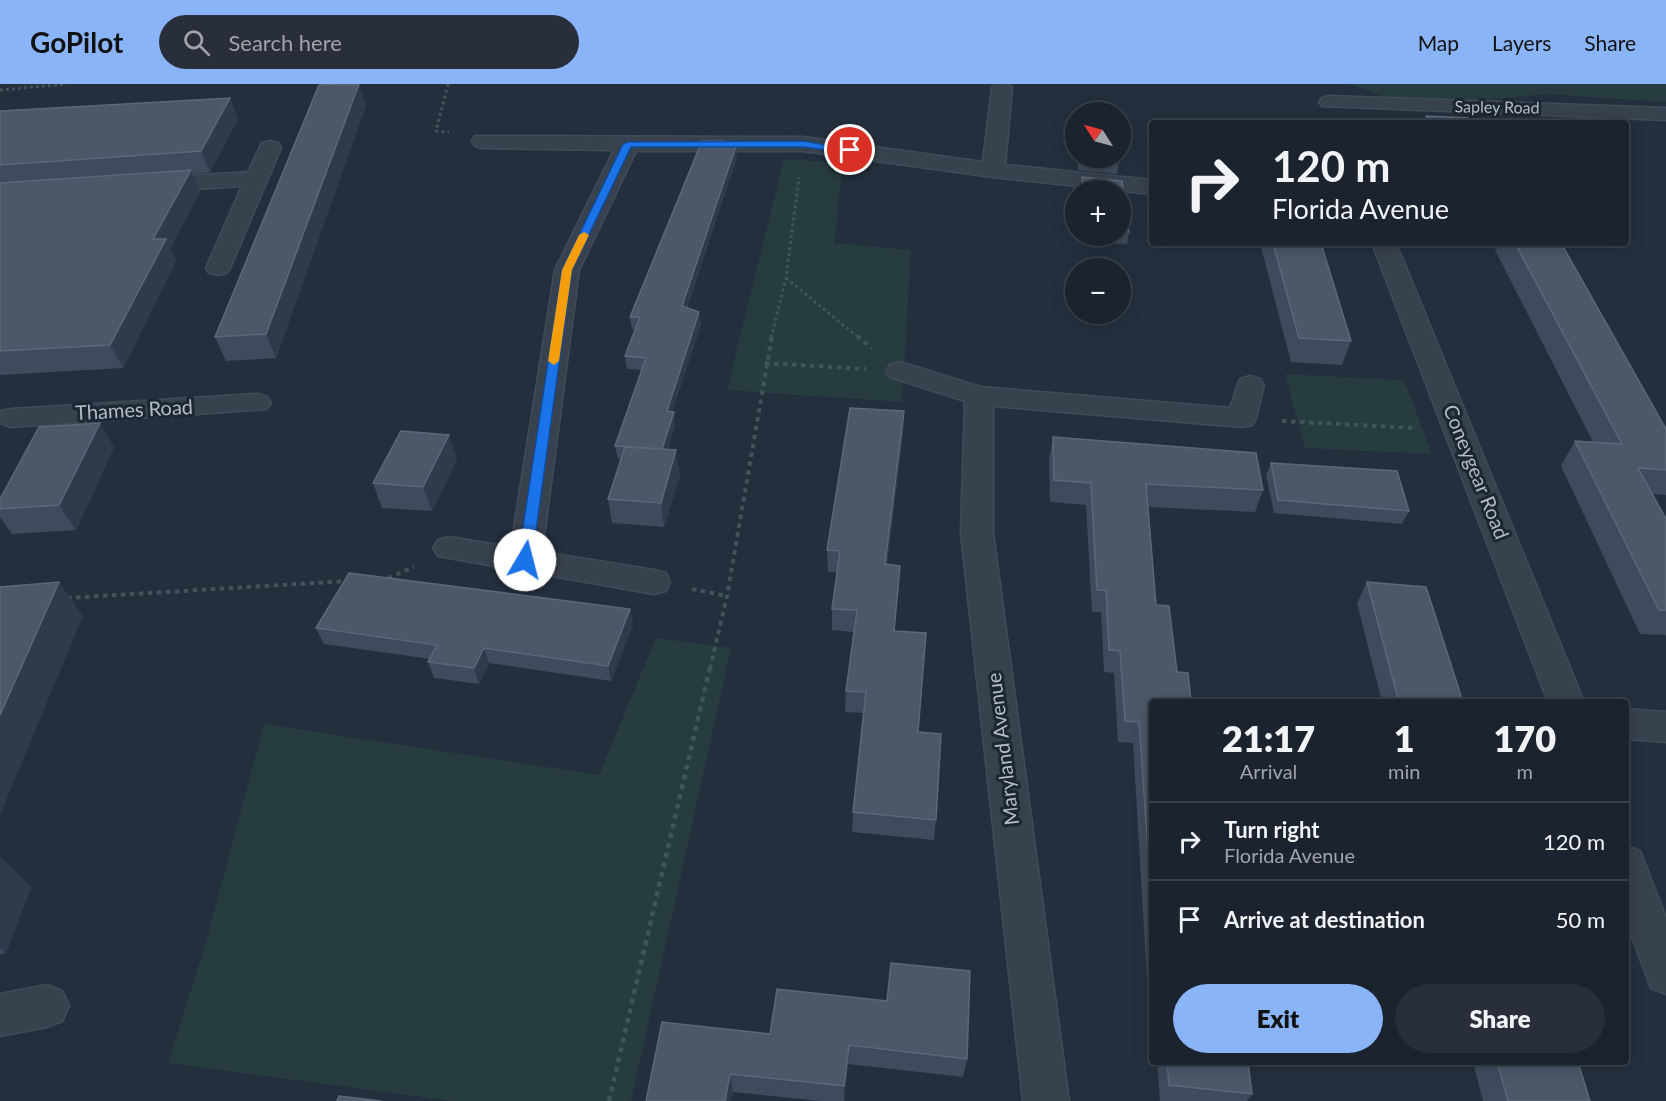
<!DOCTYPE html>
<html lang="en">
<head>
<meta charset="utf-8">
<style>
	body { margin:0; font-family:Lato,sans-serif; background:#282f3a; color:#f1f3f6; height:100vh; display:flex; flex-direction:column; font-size:22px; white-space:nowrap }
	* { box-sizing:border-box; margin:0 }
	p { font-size:20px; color:#a0a4aa }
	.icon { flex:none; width:33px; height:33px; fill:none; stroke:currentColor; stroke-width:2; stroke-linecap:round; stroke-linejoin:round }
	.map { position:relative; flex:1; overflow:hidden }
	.details { position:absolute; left:1149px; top:615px; width:480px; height:366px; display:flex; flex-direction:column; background:#1b232e; border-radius:6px; box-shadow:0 3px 15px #0003,0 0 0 2px #39404a }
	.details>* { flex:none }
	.banner { position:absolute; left:1149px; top:36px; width:480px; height:126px; border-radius:6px; box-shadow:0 3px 15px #0003,0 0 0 2px #39404a; background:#1b232e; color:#f1f3f6; overflow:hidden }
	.needle { width:39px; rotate:306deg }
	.buttons { position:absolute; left:1065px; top:18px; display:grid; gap:12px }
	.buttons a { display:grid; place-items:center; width:66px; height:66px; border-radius:50%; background:#1b232e; box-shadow:0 3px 15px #0003,0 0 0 2px #39404a; font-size:30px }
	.pin { position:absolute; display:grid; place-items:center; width:51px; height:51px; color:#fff; margin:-26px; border:3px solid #fff; border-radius:50%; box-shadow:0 2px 6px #0007 }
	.me { position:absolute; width:66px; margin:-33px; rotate:8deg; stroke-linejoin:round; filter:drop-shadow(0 0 4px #0008) }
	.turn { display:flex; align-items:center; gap:21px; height:126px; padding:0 24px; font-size:27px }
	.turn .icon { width:78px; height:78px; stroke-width:2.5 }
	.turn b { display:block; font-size:42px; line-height:51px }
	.eta { display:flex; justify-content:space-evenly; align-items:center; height:102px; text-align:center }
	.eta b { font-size:36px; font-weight:800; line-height:42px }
	.button { display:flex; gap:12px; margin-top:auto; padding:12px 24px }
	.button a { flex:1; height:69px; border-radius:36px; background:#8ab4f8; color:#111; font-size:24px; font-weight:800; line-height:69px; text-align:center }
	.button a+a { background:#282f3a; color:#f1f3f6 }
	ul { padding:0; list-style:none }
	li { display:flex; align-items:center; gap:18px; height:78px; padding:0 24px; border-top:2px solid #39404a }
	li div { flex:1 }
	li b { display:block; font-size:22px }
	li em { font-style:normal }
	header { display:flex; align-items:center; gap:36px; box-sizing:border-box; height:84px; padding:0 30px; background:#8ab4f8; color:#111 }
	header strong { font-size:28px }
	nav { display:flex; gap:33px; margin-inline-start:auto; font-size:21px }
	.search { width:420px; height:54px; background:#282f3a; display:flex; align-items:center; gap:15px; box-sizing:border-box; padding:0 21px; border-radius:33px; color:#a0a4aa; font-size:22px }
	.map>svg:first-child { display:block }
	.green { fill:#263c3f }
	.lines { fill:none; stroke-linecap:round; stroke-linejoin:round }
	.minor-casing { stroke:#414a57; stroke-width:3 }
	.path-far2 { stroke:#3f5557; stroke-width:3; stroke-dasharray:3 3; stroke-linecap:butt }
	.path-far1 { stroke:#3f5557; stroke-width:4; stroke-dasharray:4.5 4.5; stroke-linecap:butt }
	.path { stroke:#3f5557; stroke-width:4.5; stroke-dasharray:5 5; stroke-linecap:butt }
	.minor { fill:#38414e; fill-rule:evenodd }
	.wall { fill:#3f4b5c }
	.shaded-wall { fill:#2f3b4b }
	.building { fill:#4b5868; stroke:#5c6777; stroke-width:1.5 }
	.route { fill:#1a73e8; stroke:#114b97; stroke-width:1.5 }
	.slow { fill:#f59e0b }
	.labels { text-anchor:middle; stroke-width:6; stroke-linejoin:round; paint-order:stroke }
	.far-street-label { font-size:16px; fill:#b4bcc9; stroke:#1d2633 }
	.street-label { font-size:20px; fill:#b4bcc9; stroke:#1d2633 }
</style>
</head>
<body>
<header>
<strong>GoPilot</strong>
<div class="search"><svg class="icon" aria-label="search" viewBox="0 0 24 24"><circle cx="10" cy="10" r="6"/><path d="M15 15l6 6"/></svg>Search here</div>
<nav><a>Map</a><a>Layers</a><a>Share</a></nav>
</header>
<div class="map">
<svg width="1666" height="1017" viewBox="0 0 1666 1017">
	<rect width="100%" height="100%" fill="#242f3e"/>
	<!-- green -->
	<g class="green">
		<path d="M 1350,0 L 1666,0 L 1666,18 L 1547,10 L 1477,17 L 1384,13 Z"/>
		<path d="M 784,75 L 843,79 L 834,159 L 911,166 L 902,318 L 727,306 Z"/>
		<path d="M 1285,290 L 1404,296 L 1432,370 L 1305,364 Z"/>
		<path d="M 656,554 L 731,564 L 631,1017 L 452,1017 L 168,979 L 206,858 L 264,640 L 599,691 Z"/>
	</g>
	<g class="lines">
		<!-- minor casing -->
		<g class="minor-casing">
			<g id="minor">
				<path d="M 995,0 L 1009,0 L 1012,4 L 1005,81 L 1152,96 L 1152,110 L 993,93 L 803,67 L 636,67 L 579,186 L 542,468 L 654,486 L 666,489 L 670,498 L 666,507 L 654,510 L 438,472 L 433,464 L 438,456 L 449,453 L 511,463 L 555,186 L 614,66 L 483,64 L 475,62 L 472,57 L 475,52 L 803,53 L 983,78 L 992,4 Z"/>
				<path d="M 1329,12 L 1666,24 L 1666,36 L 1322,22 L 1319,18 L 1322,14 Z"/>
				<path d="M 270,57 L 278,59 L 281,64 L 230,184 L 227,189 L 218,191 L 209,189 L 206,184 L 242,102 L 151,108 L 143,106 L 140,101 L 143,96 L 151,94 L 248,88 L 262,59 Z"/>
				<path d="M 1372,159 L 1396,159 L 1584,618 L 1548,618 Z"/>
				<path d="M 900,278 L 981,303 L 1230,324 L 1240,295 L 1250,292 L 1260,295 L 1264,301 L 1256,334 L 1252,341 L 1242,343 L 993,322 L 993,449 L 1069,1017 L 1023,1017 L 961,449 L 965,317 L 890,293 L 886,287 L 890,281 Z"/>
				<path d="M 257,310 L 267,313 L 271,319 L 267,325 L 11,343 L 0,339 L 1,327 L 11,325 Z"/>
				<path d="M 1626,625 L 1666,628 L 1666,658 L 1626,655 Z"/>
				<path d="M 1626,762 L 1640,767 L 1666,834 L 1666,910 L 1651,904 L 1626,837 Z"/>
				<path d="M 47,901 L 62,907 L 69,922 L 62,937 L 47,943 L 0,952 L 0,910 Z"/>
			</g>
		</g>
		<!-- path-far2 -->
		<g class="path-far2">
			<path d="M 448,0 L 436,47 L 449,48"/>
			<path d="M 0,6 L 67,0"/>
			<path d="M 786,194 L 859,254"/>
			<path d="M 771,254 L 786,194 L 799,93"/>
		</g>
		<!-- path-far1 -->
		<g class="path-far1">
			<path d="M 857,252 L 872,264"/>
			<path d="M 765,279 L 866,285"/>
			<path d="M 1282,337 L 1415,344"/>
			<path d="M 388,494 L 414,483"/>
			<path d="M 692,505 L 727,512"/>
			<path d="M 67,514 L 347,497"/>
			<path d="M 710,585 L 727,512 L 772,252"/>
		</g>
		<!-- path -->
		<path class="path" d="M 609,1017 L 710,583"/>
		<!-- minor -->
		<use href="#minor" class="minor"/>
	</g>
	<!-- wall -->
	<g class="wall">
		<path d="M 230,14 L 238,35 L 210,88 L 193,90 L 200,107 L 170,165 L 176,177 L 123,284 L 0,291 L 0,27 Z"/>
		<path d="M 366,21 L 276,274 L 226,277 L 215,253 Z"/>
		<path d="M 1075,27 L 1076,28 L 1076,60 L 1073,39 Z"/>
		<path d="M 1426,32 L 1471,39 L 1423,39 Z"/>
		<path d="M 737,73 L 687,224 L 701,241 L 672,328 L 674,328 L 675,340 L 668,366 L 680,391 L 664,443 L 612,439 L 608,415 L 621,375 L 618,375 L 615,362 L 642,286 L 627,285 L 625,272 L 635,245 L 632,245 L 630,233 Z"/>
		<path d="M 1077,74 L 1119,74 L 1119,78 L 1117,90 L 1078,86 Z"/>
		<path d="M 1082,93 L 1122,97 L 1129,148 L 1127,160 L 1085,158 L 1085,152 L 1120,152 L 1120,106 L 1080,106 Z"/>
		<path d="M 1260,159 L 1321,159 L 1351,257 L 1342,281 L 1291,278 Z"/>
		<path d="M 1499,159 L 1561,159 L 1666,345 L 1666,411 L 1652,410 L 1666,435 L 1666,551 L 1640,550 L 1561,382 L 1575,357 L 1593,358 L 1495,166 Z"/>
		<path d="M 904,327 L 903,349 L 887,481 L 900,482 L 894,547 L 918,648 L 936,736 L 934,756 L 852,748 L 853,728 L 863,629 L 845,628 L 846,607 L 854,548 L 832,546 L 832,525 L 837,488 L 828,488 L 827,466 Z"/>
		<path d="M 1053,353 L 1263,406 L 1255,428 L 1148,423 L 1152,618 L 1152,913 L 1148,913 L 1133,659 L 1118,658 L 1114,589 L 1104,588 L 1101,528 L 1092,528 L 1086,421 L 1050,418 L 1049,375 Z"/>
		<path d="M 114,363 L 76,446 L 12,450 L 0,433 L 0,415 Z"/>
		<path d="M 457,375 L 432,427 L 382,424 L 373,399 Z"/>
		<path d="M 1271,379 L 1409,427 L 1402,440 L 1274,429 L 1266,391 Z"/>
		<path d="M 1367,498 L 1463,618 L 1382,618 L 1357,519 Z"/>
		<path d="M 630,525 L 633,541 L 611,597 L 489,579 L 479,600 L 434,594 L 428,578 L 430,575 L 324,560 L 316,544 Z"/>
		<path d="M 0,773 L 31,803 L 6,869 L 0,870 Z"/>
		<path d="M 662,938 L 967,975 L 963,993 L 848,980 L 844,1017 L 821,1017 L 733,1008 Z"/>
		<path d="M 1157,978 L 1248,978 L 1252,1010 L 1247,1017 L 1160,1017 Z"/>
		<path d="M 1473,978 L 1578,978 L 1590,1017 L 1483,1017 Z"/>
	</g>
	<!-- shaded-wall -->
	<g class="shaded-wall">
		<path d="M 359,0 L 366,21 L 276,274 L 266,250 Z"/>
		<path d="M 230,14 L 238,35 L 210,88 L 201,67 Z"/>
		<path d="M 736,62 L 737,73 L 683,235 L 682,222 Z"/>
		<path d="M 191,86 L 200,107 L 170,165 L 176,177 L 123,284 L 110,261 L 153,155 Z"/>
		<path d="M 699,228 L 701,241 L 668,340 L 667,327 Z"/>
		<path d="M 904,327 L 903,349 L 884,502 L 885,480 Z"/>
		<path d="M 674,328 L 675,340 L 664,378 L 662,365 Z"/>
		<path d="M 100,339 L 114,363 L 76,446 L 59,421 Z"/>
		<path d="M 449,351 L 457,375 L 432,427 L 423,403 Z"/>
		<path d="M 676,366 L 680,391 L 664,443 L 661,419 Z"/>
		<path d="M 900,482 L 899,504 L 892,568 L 894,547 Z"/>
		<path d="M 59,498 L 83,532 L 0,731 L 0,631 Z"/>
		<path d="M 630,525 L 633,541 L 611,597 L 608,582 Z"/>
		<path d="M 484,564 L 489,579 L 479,600 L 474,584 Z"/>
		<path d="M 0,773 L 31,803 L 6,869 L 0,864 Z"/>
		<path d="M 849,961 L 848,980 L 844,1017 L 844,1002 Z"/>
		<path d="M 730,990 L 733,1008 L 731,1017 L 725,1017 Z"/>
	</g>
	<!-- building -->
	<g class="building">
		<path d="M 340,0 L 359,0 L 266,250 L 215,253 L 319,1 Z"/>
		<path d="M 230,14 L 201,67 L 0,81 L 0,27 Z"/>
		<path d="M 1075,27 L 1112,28 L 1076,28 L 1076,30 Z"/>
		<path d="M 1426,32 L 1468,34 L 1471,39 L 1429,39 Z"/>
		<path d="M 702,57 L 724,57 L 736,62 L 682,222 L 699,228 L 667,327 L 674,328 L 662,365 L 615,362 L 646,274 L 625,272 L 640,233 L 630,233 Z"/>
		<path d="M 1080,74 L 1119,74 L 1119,78 Z"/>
		<path d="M 191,86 L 153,155 L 166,155 L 110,261 L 0,267 L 0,99 Z"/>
		<path d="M 1082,93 L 1122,97 L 1129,148 L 1120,148 L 1120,106 L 1083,106 Z"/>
		<path d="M 1273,159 L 1321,159 L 1351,257 L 1299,254 Z"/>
		<path d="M 1515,159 L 1561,159 L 1666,345 L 1666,386 L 1638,384 L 1666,435 L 1666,526 L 1659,526 L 1575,357 L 1622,360 Z"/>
		<path d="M 850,324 L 904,327 L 885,480 L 900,482 L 894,547 L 926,549 L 918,648 L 941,650 L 936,736 L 853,728 L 866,608 L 846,607 L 857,526 L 832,525 L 840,467 L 827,466 Z"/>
		<path d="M 100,339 L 59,421 L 0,425 L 0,415 L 39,343 Z"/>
		<path d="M 401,347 L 449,351 L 423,403 L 373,399 Z"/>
		<path d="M 1053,353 L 1256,369 L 1263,406 L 1146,400 L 1156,521 L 1169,522 L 1177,588 L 1188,589 L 1191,618 L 1152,618 L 1152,826 L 1139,638 L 1125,637 L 1120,567 L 1109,566 L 1106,506 L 1097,506 L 1091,399 L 1054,396 Z"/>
		<path d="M 625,363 L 676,366 L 661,419 L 608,415 Z"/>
		<path d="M 1271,379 L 1397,387 L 1409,427 L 1278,416 Z"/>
		<path d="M 349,489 L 630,525 L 608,582 L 484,564 L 474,584 L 428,578 L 437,561 L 316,544 Z"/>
		<path d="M 59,498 L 0,631 L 0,503 Z"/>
		<path d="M 1367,498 L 1426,503 L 1463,618 L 1399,618 Z"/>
		<path d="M 891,879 L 970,887 L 967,975 L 849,961 L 844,1002 L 730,990 L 725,1017 L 646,1017 L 662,938 L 770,950 L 777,905 L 887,917 Z"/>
		<path d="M 1167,978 L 1248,978 L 1252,1010 L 1169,1001 Z"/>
		<path d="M 1497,978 L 1578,978 L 1590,1017 L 1508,1017 Z"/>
		<path d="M 339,1012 L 381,1017 L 337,1017 Z"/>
	</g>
	<!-- route -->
	<path class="route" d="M 803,57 L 855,66 L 850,69 L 803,63 L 631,63 L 572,186 L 532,476 L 525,480 L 520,479 L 518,476 L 562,186 L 623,60 L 628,58 Z"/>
	<!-- slow -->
	<path class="slow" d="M 584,148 L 589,151 L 572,186 L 559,277 L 554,281 L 548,277 L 562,186 L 579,151 Z"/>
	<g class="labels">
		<!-- far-street labels -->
		<g class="far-street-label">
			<text transform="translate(1497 23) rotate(1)" y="6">Sapley Road</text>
		</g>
		<!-- street labels -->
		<g class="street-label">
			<text transform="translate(134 326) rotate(-3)" y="7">Thames Road</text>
			<text transform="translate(1476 388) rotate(68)" y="7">Coneygear Road</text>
			<text transform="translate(1003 665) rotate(-97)" y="7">Maryland Avenue</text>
		</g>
	</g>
</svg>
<div class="buttons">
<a><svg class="needle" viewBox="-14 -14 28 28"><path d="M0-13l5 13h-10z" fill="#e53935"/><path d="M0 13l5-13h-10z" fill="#a0a4aa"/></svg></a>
<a>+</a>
<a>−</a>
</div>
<div class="pin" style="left:850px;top:66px;background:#d93025"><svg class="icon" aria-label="arrive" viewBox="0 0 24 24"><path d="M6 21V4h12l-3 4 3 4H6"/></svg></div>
<svg class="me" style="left:525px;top:476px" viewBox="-20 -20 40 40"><circle r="19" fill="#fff"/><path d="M0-13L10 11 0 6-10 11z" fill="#1a73e8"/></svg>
<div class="banner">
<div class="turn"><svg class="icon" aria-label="right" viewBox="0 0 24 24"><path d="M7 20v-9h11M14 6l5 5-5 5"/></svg><div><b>120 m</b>Florida Avenue</div></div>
</div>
<section class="details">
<div class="eta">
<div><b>21:17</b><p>Arrival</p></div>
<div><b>1</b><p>min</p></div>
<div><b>170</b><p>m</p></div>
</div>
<ul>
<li><svg class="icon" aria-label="right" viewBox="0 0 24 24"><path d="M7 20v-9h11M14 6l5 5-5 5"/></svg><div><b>Turn right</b><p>Florida Avenue</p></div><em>120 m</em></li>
<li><svg class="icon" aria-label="arrive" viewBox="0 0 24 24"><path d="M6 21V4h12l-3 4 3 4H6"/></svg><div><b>Arrive at destination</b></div><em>50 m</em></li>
</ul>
<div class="button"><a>Exit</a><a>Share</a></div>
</section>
</div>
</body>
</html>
